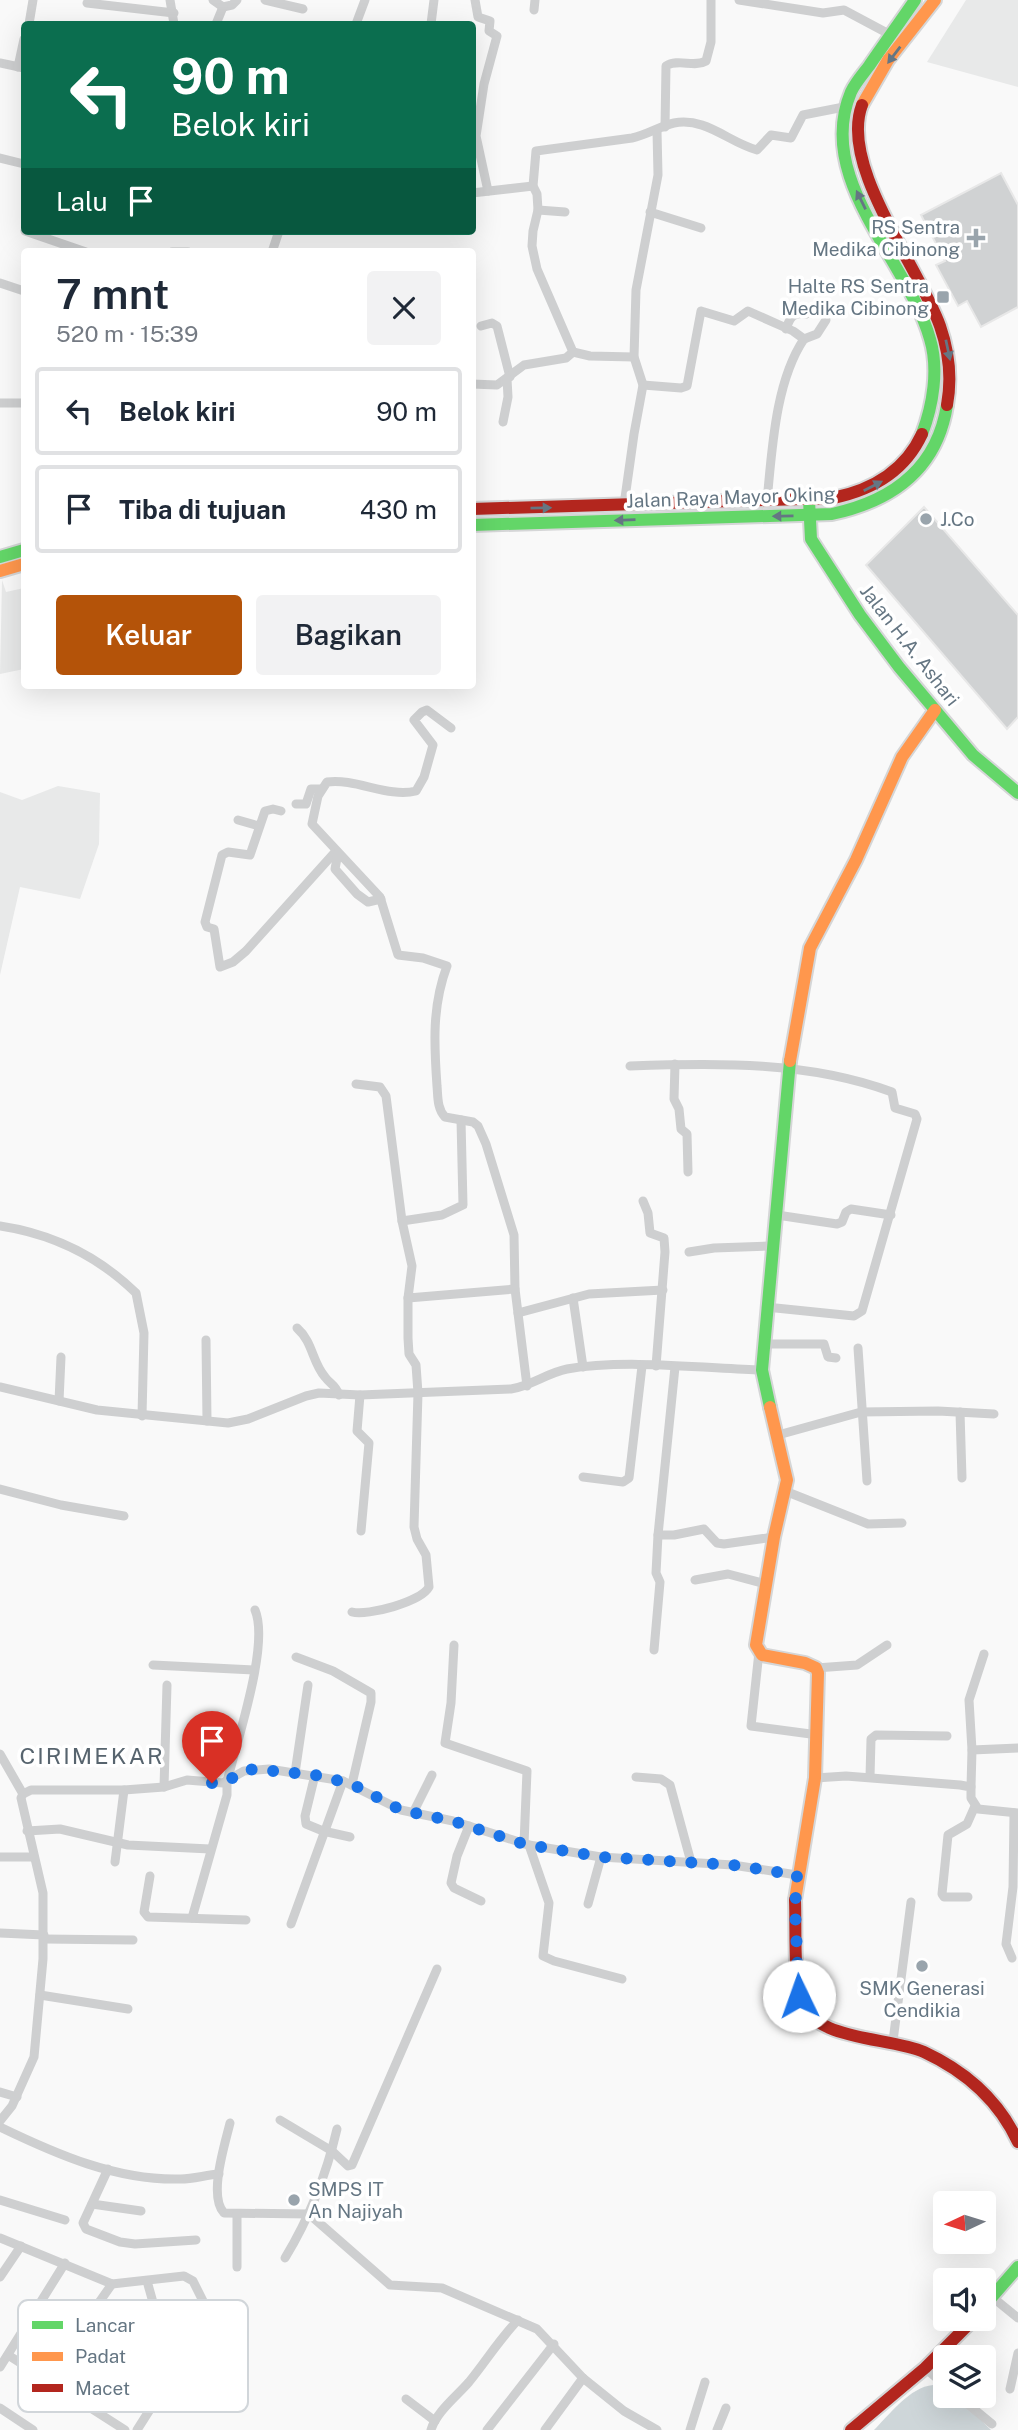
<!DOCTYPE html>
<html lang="id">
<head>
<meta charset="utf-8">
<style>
	body { margin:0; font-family:"Public Sans",sans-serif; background:#f2f2f3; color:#1f2937; height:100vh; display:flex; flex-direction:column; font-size:26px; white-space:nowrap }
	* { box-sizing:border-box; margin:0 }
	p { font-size:23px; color:#747a83 }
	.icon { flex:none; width:38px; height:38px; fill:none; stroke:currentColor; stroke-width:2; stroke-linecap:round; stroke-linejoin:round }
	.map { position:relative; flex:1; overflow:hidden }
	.panel { position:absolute; left:21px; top:248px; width:455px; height:441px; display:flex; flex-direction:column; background:#fff; border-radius:7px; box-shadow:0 7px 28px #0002 }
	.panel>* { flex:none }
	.top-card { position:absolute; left:21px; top:21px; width:455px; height:214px; border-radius:7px; box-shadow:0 7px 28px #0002; background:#0b6e4f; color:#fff; overflow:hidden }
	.needle { width:46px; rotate:266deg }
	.buttons { position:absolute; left:933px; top:2191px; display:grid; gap:14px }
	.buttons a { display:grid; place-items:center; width:63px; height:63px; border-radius:7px; background:#fff; box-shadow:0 7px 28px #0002; font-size:35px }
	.pin { position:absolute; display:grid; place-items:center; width:60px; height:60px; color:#fff; margin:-72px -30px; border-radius:50% 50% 50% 0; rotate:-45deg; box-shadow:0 0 7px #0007 }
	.pin .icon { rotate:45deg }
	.me { position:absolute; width:77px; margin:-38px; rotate:357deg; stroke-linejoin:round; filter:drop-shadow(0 0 5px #0008) }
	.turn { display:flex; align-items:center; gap:24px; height:147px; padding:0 35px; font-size:32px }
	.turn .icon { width:91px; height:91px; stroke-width:2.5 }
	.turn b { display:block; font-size:49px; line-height:60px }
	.then { display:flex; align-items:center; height:66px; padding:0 35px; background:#0003; gap:14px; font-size:26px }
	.round { display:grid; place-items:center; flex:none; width:74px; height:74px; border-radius:7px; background:#f2f2f3 }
	.head { display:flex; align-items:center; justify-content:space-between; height:119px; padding:0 35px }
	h1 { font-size:42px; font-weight:600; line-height:52px }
	.cta { display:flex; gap:14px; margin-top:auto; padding:14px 35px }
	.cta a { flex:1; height:80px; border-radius:7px; background:#b45309; color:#fff; font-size:28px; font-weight:600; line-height:80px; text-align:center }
	.cta a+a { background:#f2f2f3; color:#1f2937 }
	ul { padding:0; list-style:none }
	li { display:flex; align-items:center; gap:21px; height:88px; margin:0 14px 10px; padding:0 21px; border:4px solid #e0e1e3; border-radius:7px }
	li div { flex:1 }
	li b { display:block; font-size:26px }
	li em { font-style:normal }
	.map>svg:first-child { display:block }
	.built { fill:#e8e9e9 }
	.water { fill:#ced6d9 }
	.building { fill:#d0d2d3; stroke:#e8e8e8; stroke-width:2 }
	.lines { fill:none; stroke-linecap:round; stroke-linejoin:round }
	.fast-casing { stroke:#d5d6d7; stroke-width:16 }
	.slow-casing { stroke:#d5d6d7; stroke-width:16 }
	.jam-casing { stroke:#d5d6d7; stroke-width:16 }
	.street { stroke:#cecfd0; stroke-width:9 }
	.fast { stroke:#63d668; stroke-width:12 }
	.slow { stroke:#ff974d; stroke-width:12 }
	.jam { stroke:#b3261e; stroke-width:12 }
	.oneway { fill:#657683 }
	.route { stroke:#1a73e8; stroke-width:12; stroke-dasharray:0 21.6 }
	.poi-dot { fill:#99a4ac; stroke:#fff; stroke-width:2.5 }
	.labels { text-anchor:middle; stroke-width:7; stroke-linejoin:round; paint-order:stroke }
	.poi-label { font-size:19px; fill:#657683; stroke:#fff; text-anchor:end }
	.street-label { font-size:19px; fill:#657683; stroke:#fff }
	.quarter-label { font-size:23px; letter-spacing:2px; fill:#57646e; stroke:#fff }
	.key { fill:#fff; stroke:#d1d6da; stroke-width:2 }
	.key-label { font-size:19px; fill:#657683 }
</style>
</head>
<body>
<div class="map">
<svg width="1018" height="2430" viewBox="0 0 1018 2430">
	<rect width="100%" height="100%" fill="#f9f9f9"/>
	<!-- built -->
	<g class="built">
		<path d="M 966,0 L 1018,0 L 1018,87 L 927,62 Z"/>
		<path d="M 2,580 L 6,592 L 24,588 L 24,669 L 0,674 Z"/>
		<path d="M 58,786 L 100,793 L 99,844 L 80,899 L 20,887 L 0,975 L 0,792 L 22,800 Z"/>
	</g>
	<!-- water -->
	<path class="water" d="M 933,2385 L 945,2389 L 945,2396 L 956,2396 L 991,2430 L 874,2430 C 890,2414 910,2387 933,2385 Z"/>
	<!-- building -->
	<g class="building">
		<path d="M 1001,173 L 1018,205 L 1018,307 L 981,327 L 967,301 L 958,306 L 936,265 L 945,261 L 921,215 Z"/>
		<path d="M 924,507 L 1018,615 L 1018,717 L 1007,729 L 866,565 Z"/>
	</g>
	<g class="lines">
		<!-- fast casing -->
		<g class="fast-casing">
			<g id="fast">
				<path d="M 915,0 C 900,22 884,44 869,66 C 863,74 855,83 851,92 C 814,180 908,260 930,339 C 939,369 933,405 922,434"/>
				<path d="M 809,500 L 811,539 L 860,615 L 899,667 L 973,755 L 1018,793"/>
				<path d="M 472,525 L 832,514 C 892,501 937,469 947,405"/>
				<path d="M 0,557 L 24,550"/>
				<path d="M 770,1407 L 762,1370 L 790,1061"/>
				<path d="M 984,2306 L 1018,2267"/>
			</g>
		</g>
		<!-- slow casing -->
		<g class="slow-casing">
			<g id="slow">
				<path d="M 862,105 L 888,60 L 935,0"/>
				<path d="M 0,571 L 24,564"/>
				<path d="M 790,1061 L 810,948 L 856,860 L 902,757 L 935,710"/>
				<path d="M 770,1407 L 787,1480 L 774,1537 L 756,1645 L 762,1655 L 805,1663 L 816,1668 L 818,1673 L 815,1778 L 795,1900"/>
			</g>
		</g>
		<!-- jam casing -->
		<g class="jam-casing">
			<g id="jam">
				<path d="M 862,105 C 839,166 919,267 940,326 C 949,352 952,378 947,405"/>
				<path d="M 472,509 L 833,498 C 872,490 905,471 922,434"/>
				<path d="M 795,1900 C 796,1926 794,1973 799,1996 C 810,2042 888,2036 924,2052 C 965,2071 999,2101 1018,2142"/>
				<path d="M 851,2430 L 925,2368 L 974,2319"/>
			</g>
		</g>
		<!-- street -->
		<g class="street">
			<path d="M 170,0 L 174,24"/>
			<path d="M 213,0 L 223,7 L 232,5 L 237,0"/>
			<path d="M 265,0 L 303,9"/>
			<path d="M 475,0 L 478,17 L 490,21 L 489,31 L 497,36 L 484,84 L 476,136 L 488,191"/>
			<path d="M 739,0 L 823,13 L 844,10 L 889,34"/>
			<path d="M 87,3 L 174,13"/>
			<path d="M 534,10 L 535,0"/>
			<path d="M 29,24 L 33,0"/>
			<path d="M 216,24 L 223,7"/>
			<path d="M 356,24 L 365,0"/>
			<path d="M 431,24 L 434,0"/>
			<path d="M 0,63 L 24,68"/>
			<path d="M 18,67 L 24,39"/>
			<path d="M 665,127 L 666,66 C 678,58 694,68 706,61 L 711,42 L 711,0"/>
			<path d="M 0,158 L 24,164"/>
			<path d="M 472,193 L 533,186"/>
			<path d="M 538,210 L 565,212"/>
			<path d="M 650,212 L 701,228"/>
			<path d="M 25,231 L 86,252"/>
			<path d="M 172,252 L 188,252"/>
			<path d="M 272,252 L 279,231"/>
			<path d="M 0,283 L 24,291"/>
			<path d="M 481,326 L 492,323 L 497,326 L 510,377"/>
			<path d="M 786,329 C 790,317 793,312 806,314"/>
			<path d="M 804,339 L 817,334 L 826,320"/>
			<path d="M 573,352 L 537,269 L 532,246 L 533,231 L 538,210 L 537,194 L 533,186 L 536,151 L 632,138 C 647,135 660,126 674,123 C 706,117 728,142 757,150 L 771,135 L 791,138 L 803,115 L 844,107"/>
			<path d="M 573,352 L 590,356 L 634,357"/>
			<path d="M 472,384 L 497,385 L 524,365 L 566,358 L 573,352"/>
			<path d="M 643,385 L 681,388 L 687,386 L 701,311 L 734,321 L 748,311 L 793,331 L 804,339"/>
			<path d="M 0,403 L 24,403"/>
			<path d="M 503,422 L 508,397 L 507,379"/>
			<path d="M 767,501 C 772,451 775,382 804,339"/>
			<path d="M 624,505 L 634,434 L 643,385 L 634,357 L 636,290 L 658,175 L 657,131"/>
			<path d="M 451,728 L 427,710 L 422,712 L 414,720 L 433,745 L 424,777 L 416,791 C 388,798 356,778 327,782 L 318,796 L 312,824 L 380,897 L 398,955 L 423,958 L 447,966 C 432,1006 434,1044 437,1086 C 438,1096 437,1109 445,1117 L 473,1122 L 478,1126 L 486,1144 L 514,1235 L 515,1289 L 527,1386"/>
			<path d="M 296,804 L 306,804 L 311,789 L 322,789"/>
			<path d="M 281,811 L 273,809 L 265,811 L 250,855 L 228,852 L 222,855 L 205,922 L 207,927 L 214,929 L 220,967 L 233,962 L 246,951 L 336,851"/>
			<path d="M 238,820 L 259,826"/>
			<path d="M 338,853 L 335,869 L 357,894 L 368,902 L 381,899"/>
			<path d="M 675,1064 L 674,1099 L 679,1109 L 681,1129 L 687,1134 L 688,1172"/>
			<path d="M 630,1066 C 718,1063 808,1061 892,1092 L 895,1108 L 915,1114 L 917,1119 L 862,1311 L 854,1316 L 766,1307"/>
			<path d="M 643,1201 L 648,1213 L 650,1233 L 664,1238 L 665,1252 L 656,1366"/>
			<path d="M 777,1215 L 837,1224 L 842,1222 L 846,1212 L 851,1209 L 891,1215"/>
			<path d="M 402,1221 L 442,1215 L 463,1205 L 461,1120"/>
			<path d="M 0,1226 C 53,1234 97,1255 136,1293 L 144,1333 L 142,1416"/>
			<path d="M 689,1252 L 714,1248 L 772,1246"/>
			<path d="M 408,1298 L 515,1289"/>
			<path d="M 573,1298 L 583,1367"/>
			<path d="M 518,1313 L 589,1294 L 663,1290"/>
			<path d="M 297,1328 C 313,1342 312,1362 325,1377 C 330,1384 336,1385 339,1395"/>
			<path d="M 206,1340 L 207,1421"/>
			<path d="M 765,1344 L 824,1344 L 828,1357 L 836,1358"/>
			<path d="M 858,1348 L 867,1481"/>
			<path d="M 0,1387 L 97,1410 L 228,1423 L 248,1419 L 306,1396 L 319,1393 L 360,1395 L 511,1389 C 531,1386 547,1373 567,1369 C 623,1359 704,1368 762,1370"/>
			<path d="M 360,1395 L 357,1431 L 369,1443 L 361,1531"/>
			<path d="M 59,1401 L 61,1357"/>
			<path d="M 960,1412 L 962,1478"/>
			<path d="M 778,1435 L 861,1412 L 938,1411 L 994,1414"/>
			<path d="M 583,1477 L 623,1482 L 629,1478 L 642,1366"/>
			<path d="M 0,1489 L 61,1505 L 124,1516"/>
			<path d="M 785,1491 L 868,1524 L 902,1523"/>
			<path d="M 658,1535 L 674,1535 L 704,1529 L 717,1543 L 724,1544 L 774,1537"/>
			<path d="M 695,1580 L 728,1574 L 766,1584"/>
			<path d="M 352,1612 C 368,1616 421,1602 429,1587 L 426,1555 L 417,1539 L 414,1527 L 418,1393 L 416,1365 L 409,1354 L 408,1338 L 408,1298 L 412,1266 L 402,1221 L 386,1096 L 380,1087 L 356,1084"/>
			<path d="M 454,1645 L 451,1703 L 445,1743 L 527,1771 L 524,1844"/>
			<path d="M 654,1650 L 660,1582 L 656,1573 L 658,1535 L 675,1367"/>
			<path d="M 759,1652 L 751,1726 L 818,1735"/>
			<path d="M 296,1657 L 333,1671 L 371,1693 L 371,1702 L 352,1784"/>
			<path d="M 153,1665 L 254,1670"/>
			<path d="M 816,1668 L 857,1665 L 887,1645"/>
			<path d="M 972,1750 L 1018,1748"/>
			<path d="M 0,1754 L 23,1794"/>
			<path d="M 295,1773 L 308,1685"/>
			<path d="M 315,1775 L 305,1816 L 306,1824 L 323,1831 L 350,1837"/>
			<path d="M 636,1777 L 661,1779 L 670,1785 L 691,1862"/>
			<path d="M 870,1777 L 871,1739 L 876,1735 L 947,1736"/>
			<path d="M 815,1778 L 846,1776 L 960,1785 L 971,1787 L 971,1798 L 978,1809 L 1018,1813"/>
			<path d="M 164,1787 L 167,1685"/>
			<path d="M 971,1787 L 972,1750 L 969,1700 L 984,1654"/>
			<path d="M 413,1813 L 432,1775"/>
			<path d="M 469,1826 L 457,1856 L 451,1883 L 454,1888 L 481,1901"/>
			<path d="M 27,1831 L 60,1829 L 128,1845 L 210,1849"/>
			<path d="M 529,1845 L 549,1903 L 543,1956 L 554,1961 L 622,1979"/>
			<path d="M 0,1857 L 34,1857"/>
			<path d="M 115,1862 L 124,1790"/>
			<path d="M 150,1876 L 144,1912 L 148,1917 L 246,1920"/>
			<path d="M 968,1897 L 944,1897 L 942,1894 L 948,1835 L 967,1824 L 975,1806"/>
			<path d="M 588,1904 L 601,1857"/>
			<path d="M 192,1918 L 227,1795 L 227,1782 C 236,1743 270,1645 255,1610"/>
			<path d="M 291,1924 L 343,1781"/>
			<path d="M 0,1933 L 44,1935"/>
			<path d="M 44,1939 L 133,1940"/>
			<path d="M 1012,1958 L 1006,1944 L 1013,1887 L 1014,1813"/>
			<path d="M 40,1995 L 128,2009"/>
			<path d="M 893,2041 L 911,1902"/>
			<path d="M 0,2092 L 17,2097"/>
			<path d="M 280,2120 L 332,2151 L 348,2166 L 352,2165 L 437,1969"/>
			<path d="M 0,2121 L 12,2106 L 34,2057 L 43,1959 L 43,1893 L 21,1798 L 23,1794 L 31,1790 L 124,1790 L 164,1787 L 187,1780 L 223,1783 L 244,1771 L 269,1769 L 343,1781 L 401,1810 L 453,1821 L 529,1845 L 601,1857 L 733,1865 L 797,1875"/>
			<path d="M 230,2123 C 225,2144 208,2196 224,2213 L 309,2214 L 390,2285 L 442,2288 L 537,2329 L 583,2378 L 624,2411 L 657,2430"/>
			<path d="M 0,2127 C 56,2154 117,2181 181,2179 C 193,2179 206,2175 219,2174"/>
			<path d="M 108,2169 L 83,2223 L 86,2229 L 120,2242 L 135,2244 L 196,2240"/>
			<path d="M 0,2200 L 65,2220"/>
			<path d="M 92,2204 L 141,2211"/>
			<path d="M 0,2238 L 112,2284 L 184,2276 L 193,2281 L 210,2315 L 137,2430"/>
			<path d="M 285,2258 C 310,2217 326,2176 337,2129"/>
			<path d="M 237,2267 L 237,2214"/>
			<path d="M 0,2277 L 21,2246"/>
			<path d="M 991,2296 L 1018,2318"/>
			<path d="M 8,2355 L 125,2430"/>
			<path d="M 0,2367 L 65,2263"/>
			<path d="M 925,2368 L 945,2385"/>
			<path d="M 46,2378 L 112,2284"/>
			<path d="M 1010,2389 L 1018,2353"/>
			<path d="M 958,2396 L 992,2424"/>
			<path d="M 406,2399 L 435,2421"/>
			<path d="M 0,2408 L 33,2430"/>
			<path d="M 94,2408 L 156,2313 L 147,2281"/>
			<path d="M 431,2430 C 436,2412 457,2396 469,2382 C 486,2361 499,2340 518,2320"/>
			<path d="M 487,2430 L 554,2344"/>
			<path d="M 545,2430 L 583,2378"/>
			<path d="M 690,2430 L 705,2382"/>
			<path d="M 717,2430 L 726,2408"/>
		</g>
		<!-- fast -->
		<use href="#fast" class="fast"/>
		<!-- slow -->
		<use href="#slow" class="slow"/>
		<!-- jam -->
		<use href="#jam" class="jam"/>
	</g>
	<!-- one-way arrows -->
	<defs><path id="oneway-solid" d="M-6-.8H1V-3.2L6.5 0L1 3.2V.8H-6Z" transform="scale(1.75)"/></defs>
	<g class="oneway">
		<use href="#oneway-solid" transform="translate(894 55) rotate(127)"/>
		<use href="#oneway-solid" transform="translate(861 200) rotate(-116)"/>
		<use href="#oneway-solid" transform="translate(948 350) rotate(78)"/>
		<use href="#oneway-solid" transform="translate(873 486) rotate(-27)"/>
		<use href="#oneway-solid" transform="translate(541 508) rotate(-1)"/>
		<use href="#oneway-solid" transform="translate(783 516) rotate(179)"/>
		<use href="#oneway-solid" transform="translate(625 520) rotate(178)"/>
	</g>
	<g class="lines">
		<!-- route -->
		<path class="route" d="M 212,1783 L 227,1782 L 239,1773 L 253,1769 L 315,1775 L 352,1784 L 401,1810 L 453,1821 L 524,1844 L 601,1857 L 733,1865 L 797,1875 L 795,1909 L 799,1996"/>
	</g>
	<!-- markers -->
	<g class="poi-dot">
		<path d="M972.5 227.5h7v7h7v7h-7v7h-7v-7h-7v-7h7z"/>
		<rect x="936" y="290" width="14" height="14" rx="3.5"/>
		<circle cx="926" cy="519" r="7"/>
		<circle cx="922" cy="1966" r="7"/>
		<circle cx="294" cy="2200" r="7"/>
	</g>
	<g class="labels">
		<!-- poi labels -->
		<g class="poi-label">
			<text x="960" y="234">RS Sentra<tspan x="960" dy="22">Medika Cibinong</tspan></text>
			<text x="929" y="293">Halte RS Sentra<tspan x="929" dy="22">Medika Cibinong</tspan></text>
			<text x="940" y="526" text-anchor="start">J.Co</text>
			<text x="922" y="1995" text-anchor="middle">SMK Generasi<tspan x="922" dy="22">Cendikia</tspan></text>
			<text x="308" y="2196" text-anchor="start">SMPS IT<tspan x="308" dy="22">An Najiyah</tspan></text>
		</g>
		<!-- street labels -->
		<g class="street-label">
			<text transform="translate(731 497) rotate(-2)" y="7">Jalan Raya Mayor Oking</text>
			<text transform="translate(910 645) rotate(52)" y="7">Jalan H.A. Ashari</text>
		</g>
		<!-- quarter labels -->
		<g class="quarter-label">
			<text x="92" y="1764">CIRIMEKAR</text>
		</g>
	</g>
	<!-- legend -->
	<rect x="18" y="2300" width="230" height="112" rx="10" class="key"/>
	<rect x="32" y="2321" width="31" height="8" fill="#63d668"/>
	<rect x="32" y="2352" width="31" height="9" fill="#ff974d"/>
	<rect x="32" y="2384" width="31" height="8" fill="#b3261e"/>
	<g class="key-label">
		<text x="75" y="2332">Lancar</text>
		<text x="75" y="2363">Padat</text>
		<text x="75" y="2395">Macet</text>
	</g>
</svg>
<div class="buttons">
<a><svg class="needle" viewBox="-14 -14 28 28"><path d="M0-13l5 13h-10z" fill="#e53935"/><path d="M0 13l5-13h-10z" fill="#747a83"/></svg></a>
<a><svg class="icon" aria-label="sound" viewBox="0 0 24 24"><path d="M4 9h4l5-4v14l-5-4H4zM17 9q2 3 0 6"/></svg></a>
<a><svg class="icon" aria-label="layers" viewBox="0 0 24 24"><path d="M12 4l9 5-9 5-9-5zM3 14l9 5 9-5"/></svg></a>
</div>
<div class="pin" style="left:212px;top:1783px;background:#d93025"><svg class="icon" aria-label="arrive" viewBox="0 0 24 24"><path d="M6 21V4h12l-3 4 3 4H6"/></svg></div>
<svg class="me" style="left:799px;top:1996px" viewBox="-20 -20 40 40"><circle r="19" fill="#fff"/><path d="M0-13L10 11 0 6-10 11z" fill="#1a73e8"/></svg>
<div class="top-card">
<div class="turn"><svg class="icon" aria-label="left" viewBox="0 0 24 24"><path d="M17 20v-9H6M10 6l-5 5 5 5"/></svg><div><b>90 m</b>Belok kiri</div></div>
<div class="then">Lalu<svg class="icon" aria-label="arrive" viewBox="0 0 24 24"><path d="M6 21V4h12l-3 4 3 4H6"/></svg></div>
</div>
<section class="panel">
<div class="head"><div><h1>7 mnt</h1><p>520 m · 15:39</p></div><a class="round"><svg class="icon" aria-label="close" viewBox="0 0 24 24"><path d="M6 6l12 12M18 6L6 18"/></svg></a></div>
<ul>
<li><svg class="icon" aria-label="left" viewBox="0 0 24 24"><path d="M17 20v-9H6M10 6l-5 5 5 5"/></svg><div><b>Belok kiri</b></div><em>90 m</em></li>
<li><svg class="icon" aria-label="arrive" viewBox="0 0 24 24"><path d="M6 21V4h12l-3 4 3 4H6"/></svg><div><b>Tiba di tujuan</b></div><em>430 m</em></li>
</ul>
<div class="cta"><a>Keluar</a><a>Bagikan</a></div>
</section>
</div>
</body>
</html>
